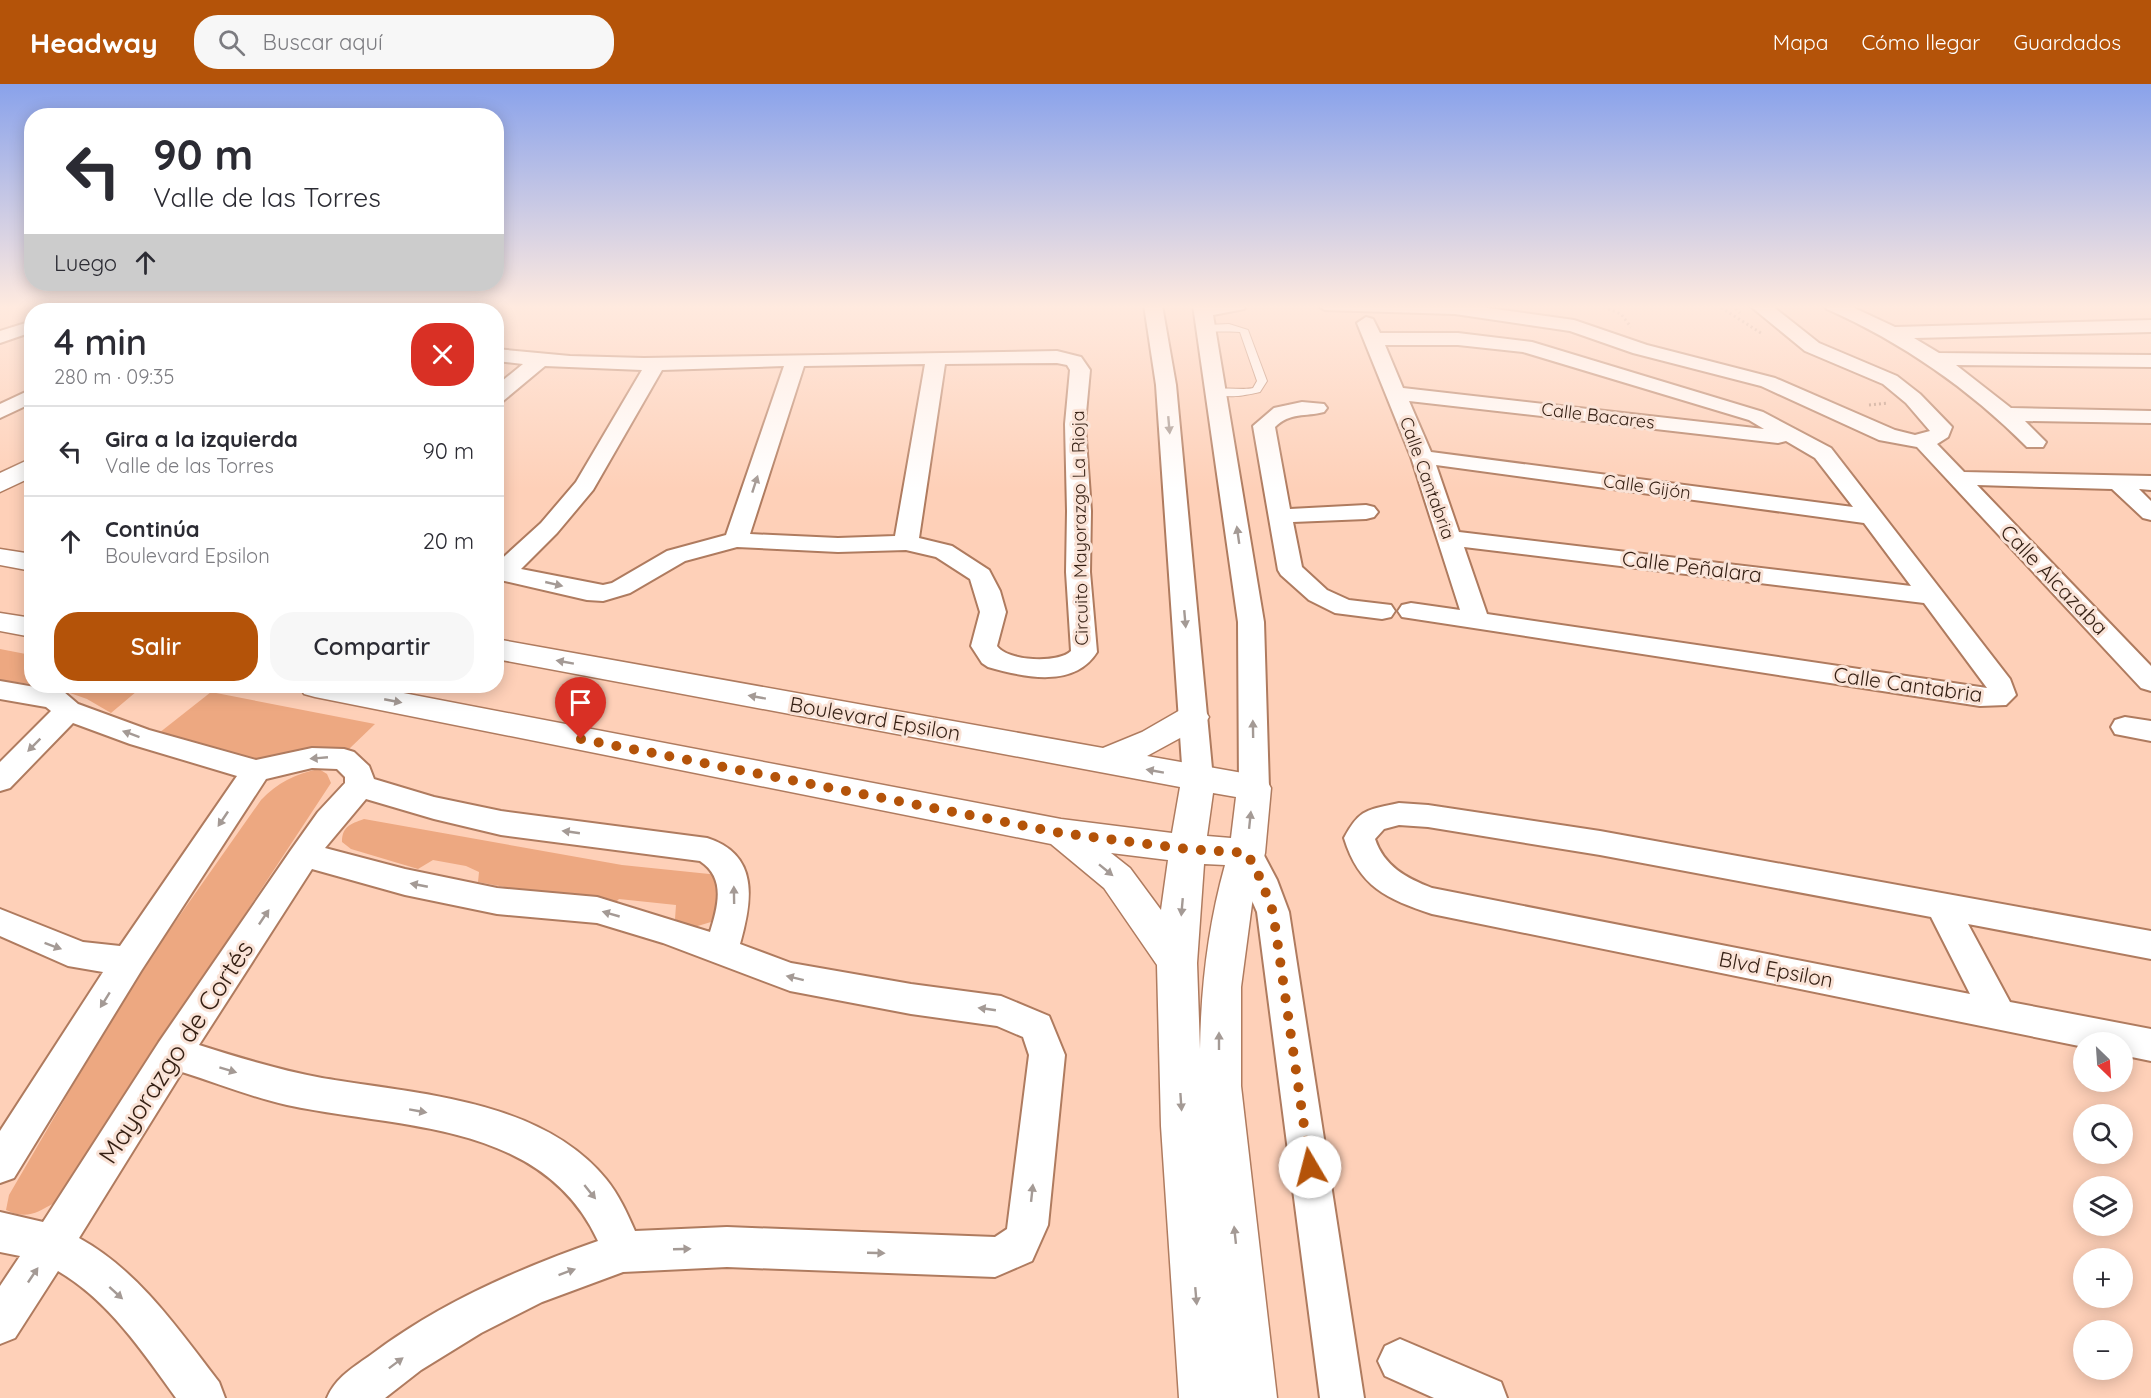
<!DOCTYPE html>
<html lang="es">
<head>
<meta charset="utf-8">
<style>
	body { margin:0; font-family:Quicksand,sans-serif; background:#f7f7f7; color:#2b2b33; height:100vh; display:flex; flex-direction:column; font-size:22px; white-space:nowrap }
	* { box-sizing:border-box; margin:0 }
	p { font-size:20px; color:#7c7c81 }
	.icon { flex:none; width:33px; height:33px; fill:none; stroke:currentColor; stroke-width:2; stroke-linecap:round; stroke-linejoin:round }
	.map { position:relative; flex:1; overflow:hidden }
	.side { position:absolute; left:24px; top:219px; width:480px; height:390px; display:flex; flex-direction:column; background:#fff; border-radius:24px; box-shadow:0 3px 15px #0003 }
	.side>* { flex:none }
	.top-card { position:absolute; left:24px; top:24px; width:480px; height:183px; border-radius:24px; box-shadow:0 3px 15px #0003; background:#fff; color:#2b2b33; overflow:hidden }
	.needle { width:39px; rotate:155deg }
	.tools { position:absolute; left:2073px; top:948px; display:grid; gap:12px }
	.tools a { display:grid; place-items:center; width:60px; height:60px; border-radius:50%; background:#fff; box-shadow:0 3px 15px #0003; font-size:30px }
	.pin { position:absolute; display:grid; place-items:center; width:51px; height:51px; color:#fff; margin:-62px -26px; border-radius:50% 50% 50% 0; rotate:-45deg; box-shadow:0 0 6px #0007 }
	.pin .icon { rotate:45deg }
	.me { position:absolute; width:66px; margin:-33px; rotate:352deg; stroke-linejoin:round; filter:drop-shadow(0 0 4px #0008) }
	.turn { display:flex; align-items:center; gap:21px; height:126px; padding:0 30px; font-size:27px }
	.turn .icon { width:78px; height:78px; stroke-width:2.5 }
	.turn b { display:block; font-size:42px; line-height:51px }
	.then { display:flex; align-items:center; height:57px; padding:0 30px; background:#0003; gap:12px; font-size:22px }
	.round { display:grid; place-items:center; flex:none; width:63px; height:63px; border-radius:24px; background:#f7f7f7 }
	.head { display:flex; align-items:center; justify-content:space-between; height:102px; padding:0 30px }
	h1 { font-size:36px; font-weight:600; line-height:45px }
	.button { display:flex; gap:12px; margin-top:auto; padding:12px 30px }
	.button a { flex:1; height:69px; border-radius:24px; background:#b45309; color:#fff; font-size:24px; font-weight:600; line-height:69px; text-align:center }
	.button a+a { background:#f7f7f7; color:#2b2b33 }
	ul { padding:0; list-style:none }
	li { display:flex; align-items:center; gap:18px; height:90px; padding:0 30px; border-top:2px solid #e1e1e2 }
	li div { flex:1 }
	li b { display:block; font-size:22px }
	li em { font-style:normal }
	header { display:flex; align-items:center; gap:36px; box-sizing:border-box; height:84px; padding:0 30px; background:#b45309; color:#fff }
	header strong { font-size:28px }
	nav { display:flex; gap:33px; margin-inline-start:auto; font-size:21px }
	.search { width:420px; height:54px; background:#f7f7f7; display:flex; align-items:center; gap:15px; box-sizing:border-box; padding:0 21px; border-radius:24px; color:#7c7c81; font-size:22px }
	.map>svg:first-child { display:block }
	.green { fill:#eda881 }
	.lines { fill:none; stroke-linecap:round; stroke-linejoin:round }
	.service-casing { stroke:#af7b5f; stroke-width:2 }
	.minor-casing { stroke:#af7b5f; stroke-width:4 }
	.tertiary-casing { stroke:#af7b5f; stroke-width:3 }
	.path { stroke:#ba9480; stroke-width:3; stroke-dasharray:2 3; stroke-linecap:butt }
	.service { fill:#fff; fill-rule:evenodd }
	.minor { fill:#fff; fill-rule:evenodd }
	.tertiary { fill:#fff; fill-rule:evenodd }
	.oneway { fill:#a49a95 }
	.route { stroke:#b45309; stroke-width:10; stroke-dasharray:0 18 }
	.labels { text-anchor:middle; stroke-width:6; stroke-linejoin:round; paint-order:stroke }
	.far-street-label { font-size:18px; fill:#341f13; stroke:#fae3d7 }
	.street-label { font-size:21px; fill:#341f13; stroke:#fae3d7 }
	.near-street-label { font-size:26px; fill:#341f13; stroke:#fae3d7 }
</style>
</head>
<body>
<header>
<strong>Headway</strong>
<div class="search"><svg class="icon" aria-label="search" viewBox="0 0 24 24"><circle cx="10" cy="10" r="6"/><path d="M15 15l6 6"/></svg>Buscar aquí</div>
<nav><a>Mapa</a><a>Cómo llegar</a><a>Guardados</a></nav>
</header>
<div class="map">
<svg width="2151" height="1314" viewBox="0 0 2151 1314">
	<rect width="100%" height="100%" fill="#fed0b8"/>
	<!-- green -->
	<g class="green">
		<path d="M 0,565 L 31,571 L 31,600 L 0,596 Z"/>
		<path d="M 50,602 L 143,602 L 111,629 L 87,615 Z"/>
		<path d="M 211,608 L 375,640 L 348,666 L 271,679 L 159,649 Z"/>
		<path d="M 319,685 L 327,690 L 331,699 L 56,1118 C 36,1129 27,1136 6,1126 L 9,1111 L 133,898 L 261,716 C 277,699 295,690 319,685 Z"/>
		<path d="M 364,735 L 622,781 L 719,791 L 724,814 L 711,838 L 691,844 L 675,835 L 676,821 L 619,815 L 611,823 L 478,798 L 479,788 L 466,782 L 433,776 L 418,785 L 351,765 L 342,758 C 342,743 350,740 364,735 Z"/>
	</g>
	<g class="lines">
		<!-- service casing -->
		<g class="service-casing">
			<path id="service" d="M 1229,240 L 1248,246 L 1267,297 L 1260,308 C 1247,311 1224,316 1212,308 C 1222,301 1241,307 1253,304 L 1257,297 L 1240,248 C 1228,246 1211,250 1202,244 L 1206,241 Z"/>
		</g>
		<!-- minor casing -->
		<g class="minor-casing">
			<g id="minor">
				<path d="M 86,221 L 162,221 L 170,226 L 78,226 Z"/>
				<path d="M 212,221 L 236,221 L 229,226 L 206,226 Z"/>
				<path d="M 1144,221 L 1162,221 L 1176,301 L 1213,695 L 1208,703 L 1198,706 L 1188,703 L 1183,695 L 1156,301 Z"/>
				<path d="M 1193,221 L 1247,221 L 1244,225 L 1213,231 L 1264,538 L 1269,704 L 1264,712 L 1254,715 L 1244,712 L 1239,704 L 1238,538 Z"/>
				<path d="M 1316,221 L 1466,221 L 1574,236 L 1647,261 L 1775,294 L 1895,346 L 1915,351 L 1930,347 L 1906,319 L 1883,300 L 1805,267 L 1749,221 L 1771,221 L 1819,259 L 1897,292 L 1920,310 L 1952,343 L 1948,353 L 1937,360 L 1964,388 L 2151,392 L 2151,406 L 2139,405 L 2151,417 L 2151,436 L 2143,434 L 2112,405 L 1977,401 L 2151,582 L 2151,607 L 2141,604 L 1917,363 L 1879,356 L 1761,302 L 1633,269 L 1570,247 L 1455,230 L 1325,226 Z"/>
				<path d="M 1824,221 L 1848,221 L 1895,243 L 2151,236 L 2151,248 L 1914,254 L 1939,269 L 2151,271 L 2151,283 L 1956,281 L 2011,324 L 2151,327 L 2151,339 L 2025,337 L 2046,358 L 2043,363 L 2027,363 C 1968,304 1903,259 1827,225 Z"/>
				<path d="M 1366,233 L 1373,235 L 1380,249 L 1458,249 L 1532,258 L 1763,328 L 1831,364 L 2010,595 L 2016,611 L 2006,621 L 1980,622 L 1402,533 L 1398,527 L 1402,521 L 1411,519 L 1460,526 L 1411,373 L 1357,239 ZM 1385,261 L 1458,261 L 1523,268 L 1749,336 L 1764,345 L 1403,304 ZM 1409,317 L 1778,359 L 1786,357 L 1815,374 L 1853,423 L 1431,368 ZM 1436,381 L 1864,439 L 1911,502 L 1459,448 ZM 1464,463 L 1924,519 L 1987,604 L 1487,530 Z"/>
				<path d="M 32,237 L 32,248 L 0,259 L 0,247 Z"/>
				<path d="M 496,265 L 570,272 L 644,274 L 1057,267 L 1081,273 L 1090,286 L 1085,340 L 1091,427 L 1090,488 L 1097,568 C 1074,605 1023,593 988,583 L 982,579 L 971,562 L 980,528 L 970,495 L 936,473 L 906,466 L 838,468 L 737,463 L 685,477 L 630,509 L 603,517 L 587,516 L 496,495 L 496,480 L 541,439 L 576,398 L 642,286 L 545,282 L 503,317 L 496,319 L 496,302 L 523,280 L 496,277 ZM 1057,279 L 1067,281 L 1070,286 L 1065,340 L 1067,427 L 1066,488 L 1071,567 C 1058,580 1007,577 997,562 L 1006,528 L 1000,507 L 989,486 L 952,462 L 919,454 L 945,280 ZM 925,280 L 895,452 L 838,454 L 750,450 L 804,282 ZM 784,282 L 726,451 L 667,467 L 612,499 L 603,501 L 521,485 L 557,449 L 593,406 L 662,286 Z"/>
				<path d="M 32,305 L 32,319 L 0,334 L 0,320 Z"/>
				<path d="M 1302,318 L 1324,320 L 1327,324 L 1324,328 C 1305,333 1290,328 1275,343 L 1290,425 L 1366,421 L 1374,423 L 1378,428 L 1374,433 L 1366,435 L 1293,438 L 1302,483 L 1327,506 L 1349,516 L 1391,521 L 1395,527 L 1391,533 L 1382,535 L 1335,529 L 1309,516 L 1281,491 L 1278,486 L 1253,342 L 1274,324 Z"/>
				<path d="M 0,597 L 64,608 L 78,620 L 149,646 L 256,676 L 312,664 L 344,665 L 354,668 L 369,682 L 374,695 L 434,713 L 501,727 L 707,754 C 760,771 752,817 740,860 L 791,879 L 911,900 L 1001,912 L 1049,932 L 1065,971 L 1048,1141 L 1032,1177 L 995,1193 L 727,1183 L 623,1188 L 542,1218 L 481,1249 L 421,1286 L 385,1314 L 327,1314 C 336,1293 354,1283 372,1270 C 440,1219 518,1185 598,1157 C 542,1036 398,1045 287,1021 C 251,1013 217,999 182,988 L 79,1154 C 139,1187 178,1245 219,1298 L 225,1314 L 176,1314 C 143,1268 108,1216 58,1187 L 15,1254 L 0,1260 L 0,1202 L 20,1172 L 0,1168 L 0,1128 L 43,1138 L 159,958 L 291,766 L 318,728 L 345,699 L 345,693 L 337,685 L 312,684 L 266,695 L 141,887 L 14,1094 L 0,1099 L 0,1047 L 103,888 L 68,882 L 0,852 L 0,825 L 83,858 L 120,862 L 237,692 L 130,660 L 73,639 L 10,704 L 0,707 L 0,678 L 51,627 L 46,623 L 0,615 ZM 366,715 L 434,735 L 501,751 L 700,777 C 726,794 718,822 710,848 L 597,813 L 497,804 L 405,785 L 325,764 ZM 312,785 L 405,811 L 497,830 L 597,839 L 663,859 L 790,907 L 911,930 L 997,942 L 1023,953 L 1029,971 L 1007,1145 L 995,1153 L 727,1143 L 635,1147 C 627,1129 619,1111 606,1095 C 541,1015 416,1010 322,994 C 280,986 240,974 199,961 Z"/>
				<path d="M 2125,633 L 2151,637 L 2151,657 L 2115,650 L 2111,643 L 2115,636 Z"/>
				<path d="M 1399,719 L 1428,721 L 1600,747 L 2151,847 L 2151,875 L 1968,840 L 2010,918 L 2151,945 L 2151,977 L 2122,971 L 2122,958 L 2084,958 L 2084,963 L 1432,830 C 1387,815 1359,803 1344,754 C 1360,724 1368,726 1399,719 ZM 1399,741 L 1428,743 L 1600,771 L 1931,833 L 1970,910 L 1432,804 C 1406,794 1384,782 1375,755 L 1384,745 Z"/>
				<path d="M 1247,757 L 1258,760 L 1277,796 L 1289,828 L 1364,1314 L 1320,1314 L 1257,828 L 1231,769 L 1236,760 Z"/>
				<path d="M 1400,1255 L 1501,1298 L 1507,1314 L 1434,1314 L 1385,1292 L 1378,1277 L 1385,1262 Z"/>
			</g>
		</g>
		<!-- tertiary casing -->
		<g class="tertiary-casing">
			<g id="tertiary">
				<path d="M 304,221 L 330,221 L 325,226 L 300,226 Z"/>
				<path d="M 358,221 L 383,221 L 379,226 L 354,226 Z"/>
				<path d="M 32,374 L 32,393 L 0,408 L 0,389 Z"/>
				<path d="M 0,465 L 32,470 L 32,487 L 0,481 Z"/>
				<path d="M 0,529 L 32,534 L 32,553 L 0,547 Z"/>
				<path d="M 496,555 L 1103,664 L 1142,648 L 1182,625 L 1193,622 L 1204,625 L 1209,633 L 1204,641 L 1147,672 L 1254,691 L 1266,695 L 1271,704 L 1265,769 L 1252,820 L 1241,903 L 1241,1002 L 1277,1314 L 1179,1314 L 1161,1042 L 1157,881 L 1104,804 L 1051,760 L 315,613 L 304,610 L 299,602 L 367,602 L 1061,735 L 1172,749 L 1180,703 L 496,575 ZM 1213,709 L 1236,713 L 1231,754 L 1207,752 ZM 1111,769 L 1168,776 L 1161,826 L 1130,784 ZM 1204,780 L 1225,781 C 1208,842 1201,902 1200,965 L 1197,879 Z"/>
			</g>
		</g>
		<!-- path -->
		<g class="path">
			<path d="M 1599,221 L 1621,230 L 1631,243"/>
			<path d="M 1717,221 L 1761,249"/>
			<path d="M 1732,221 L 1740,229"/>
			<path d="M 1869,321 L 1888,319"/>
		</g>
		<!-- service -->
		<use href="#service" class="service"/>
		<!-- minor -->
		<use href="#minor" class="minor"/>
		<!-- tertiary -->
		<use href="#tertiary" class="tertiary"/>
	</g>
	<!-- one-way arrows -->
	<defs><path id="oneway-solid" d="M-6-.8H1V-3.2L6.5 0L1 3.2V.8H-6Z" transform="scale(1.5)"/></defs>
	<g class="oneway">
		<use href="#oneway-solid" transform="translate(1169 341) rotate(85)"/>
		<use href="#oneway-solid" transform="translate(755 400) rotate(-72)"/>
		<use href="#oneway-solid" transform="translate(1238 451) rotate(-98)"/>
		<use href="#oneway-solid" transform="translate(554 500) rotate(13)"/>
		<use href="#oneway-solid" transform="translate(1185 535) rotate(85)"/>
		<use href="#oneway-solid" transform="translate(565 578) rotate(-170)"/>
		<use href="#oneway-solid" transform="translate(757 613) rotate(-170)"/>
		<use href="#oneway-solid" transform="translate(393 617) rotate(11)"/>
		<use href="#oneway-solid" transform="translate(1253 645) rotate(-91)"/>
		<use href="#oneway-solid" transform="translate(131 650) rotate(-160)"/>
		<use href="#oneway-solid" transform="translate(34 661) rotate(135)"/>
		<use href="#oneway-solid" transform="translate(319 674) rotate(175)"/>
		<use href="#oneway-solid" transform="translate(1155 687) rotate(-170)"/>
		<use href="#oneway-solid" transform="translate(223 735) rotate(124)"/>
		<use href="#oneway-solid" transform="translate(1250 736) rotate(-84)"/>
		<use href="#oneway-solid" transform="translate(571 748) rotate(-172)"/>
		<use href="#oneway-solid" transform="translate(1106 786) rotate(39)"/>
		<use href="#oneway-solid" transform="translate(419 801) rotate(-169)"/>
		<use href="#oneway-solid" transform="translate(734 811) rotate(-91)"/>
		<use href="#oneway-solid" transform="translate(1182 823) rotate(95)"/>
		<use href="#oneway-solid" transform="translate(611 830) rotate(-164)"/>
		<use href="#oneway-solid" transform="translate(264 833) rotate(-56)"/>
		<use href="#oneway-solid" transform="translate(53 862) rotate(20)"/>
		<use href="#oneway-solid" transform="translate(795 894) rotate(-166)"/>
		<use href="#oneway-solid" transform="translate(105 916) rotate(122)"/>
		<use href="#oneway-solid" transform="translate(987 925) rotate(-172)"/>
		<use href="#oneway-solid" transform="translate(1219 957) rotate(-90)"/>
		<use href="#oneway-solid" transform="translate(228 986) rotate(17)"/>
		<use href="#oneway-solid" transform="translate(1181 1018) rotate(86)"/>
		<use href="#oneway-solid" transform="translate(418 1027) rotate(10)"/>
		<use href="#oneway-solid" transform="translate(590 1108) rotate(51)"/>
		<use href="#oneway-solid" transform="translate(1032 1109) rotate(-84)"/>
		<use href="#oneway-solid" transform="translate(1235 1151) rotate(-96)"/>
		<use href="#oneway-solid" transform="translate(682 1165) rotate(-2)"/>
		<use href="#oneway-solid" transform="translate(876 1169) rotate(2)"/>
		<use href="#oneway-solid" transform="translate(567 1188) rotate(-20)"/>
		<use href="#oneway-solid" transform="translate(33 1191) rotate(-56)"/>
		<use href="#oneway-solid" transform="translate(116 1209) rotate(42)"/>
		<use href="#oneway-solid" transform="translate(1196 1212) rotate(85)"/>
		<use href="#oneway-solid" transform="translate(396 1279) rotate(-37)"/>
	</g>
	<!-- sky -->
	<linearGradient id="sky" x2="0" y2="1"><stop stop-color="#89a2eb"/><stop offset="0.55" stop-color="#ffeadf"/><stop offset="1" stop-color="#ffeadf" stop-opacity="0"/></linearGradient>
	<rect width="2151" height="405" fill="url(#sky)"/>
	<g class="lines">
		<!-- route -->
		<path class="route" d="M 581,655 L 1061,749 L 1187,765 L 1247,769 L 1261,796 L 1273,828 L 1310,1083"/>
	</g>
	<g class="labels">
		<!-- far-street labels -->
		<g class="far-street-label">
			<text transform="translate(1598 332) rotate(7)" y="6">Calle Bacares</text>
			<text transform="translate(1427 394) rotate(70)" y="6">Calle Cantabria</text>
			<text transform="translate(1647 403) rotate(8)" y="6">Calle Gijón</text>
			<text transform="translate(1080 444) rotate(-91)" y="6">Circuito Mayorazgo La Rioja</text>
		</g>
		<!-- street labels -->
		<g class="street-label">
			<text transform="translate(1692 483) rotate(7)" y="7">Calle Peñalara</text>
			<text transform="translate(2054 496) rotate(46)" y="7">Calle Alcazaba</text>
			<text transform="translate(1908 601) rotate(8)" y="7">Calle Cantabria</text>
			<text transform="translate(875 635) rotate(10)" y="7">Boulevard Epsilon</text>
			<text transform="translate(1776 886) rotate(11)" y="7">Blvd Epsilon</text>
		</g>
		<!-- near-street labels -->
		<g class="near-street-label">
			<text transform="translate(176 968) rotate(-57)" y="9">Mayorazgo de Cortés</text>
		</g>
	</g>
</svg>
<div class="tools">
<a><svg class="needle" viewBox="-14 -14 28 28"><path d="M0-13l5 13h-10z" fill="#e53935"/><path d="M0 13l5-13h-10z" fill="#7c7c81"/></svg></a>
<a><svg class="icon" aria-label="search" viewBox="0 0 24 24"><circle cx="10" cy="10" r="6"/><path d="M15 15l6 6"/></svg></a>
<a><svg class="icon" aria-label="layers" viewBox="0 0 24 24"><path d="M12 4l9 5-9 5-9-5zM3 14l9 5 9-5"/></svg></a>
<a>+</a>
<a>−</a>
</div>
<div class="pin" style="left:581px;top:655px;background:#d93025"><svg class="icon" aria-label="arrive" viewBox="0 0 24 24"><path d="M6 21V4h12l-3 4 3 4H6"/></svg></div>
<svg class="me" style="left:1310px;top:1083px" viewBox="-20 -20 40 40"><circle r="19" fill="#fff"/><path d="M0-13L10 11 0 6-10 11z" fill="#b45309"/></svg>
<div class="top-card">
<div class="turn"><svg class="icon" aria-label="left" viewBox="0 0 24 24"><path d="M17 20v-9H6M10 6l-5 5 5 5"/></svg><div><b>90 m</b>Valle de las Torres</div></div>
<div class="then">Luego<svg class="icon" aria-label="ahead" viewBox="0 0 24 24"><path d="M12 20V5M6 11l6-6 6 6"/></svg></div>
</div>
<section class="side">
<div class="head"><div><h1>4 min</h1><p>280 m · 09:35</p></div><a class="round" style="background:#d93025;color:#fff"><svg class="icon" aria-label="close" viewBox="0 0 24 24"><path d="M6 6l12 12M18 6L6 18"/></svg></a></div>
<ul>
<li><svg class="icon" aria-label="left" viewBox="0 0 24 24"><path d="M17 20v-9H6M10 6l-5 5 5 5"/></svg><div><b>Gira a la izquierda</b><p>Valle de las Torres</p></div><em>90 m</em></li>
<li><svg class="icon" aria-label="ahead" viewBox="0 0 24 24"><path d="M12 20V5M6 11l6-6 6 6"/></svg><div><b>Continúa</b><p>Boulevard Epsilon</p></div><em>20 m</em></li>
</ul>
<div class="button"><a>Salir</a><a>Compartir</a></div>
</section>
</div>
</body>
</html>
